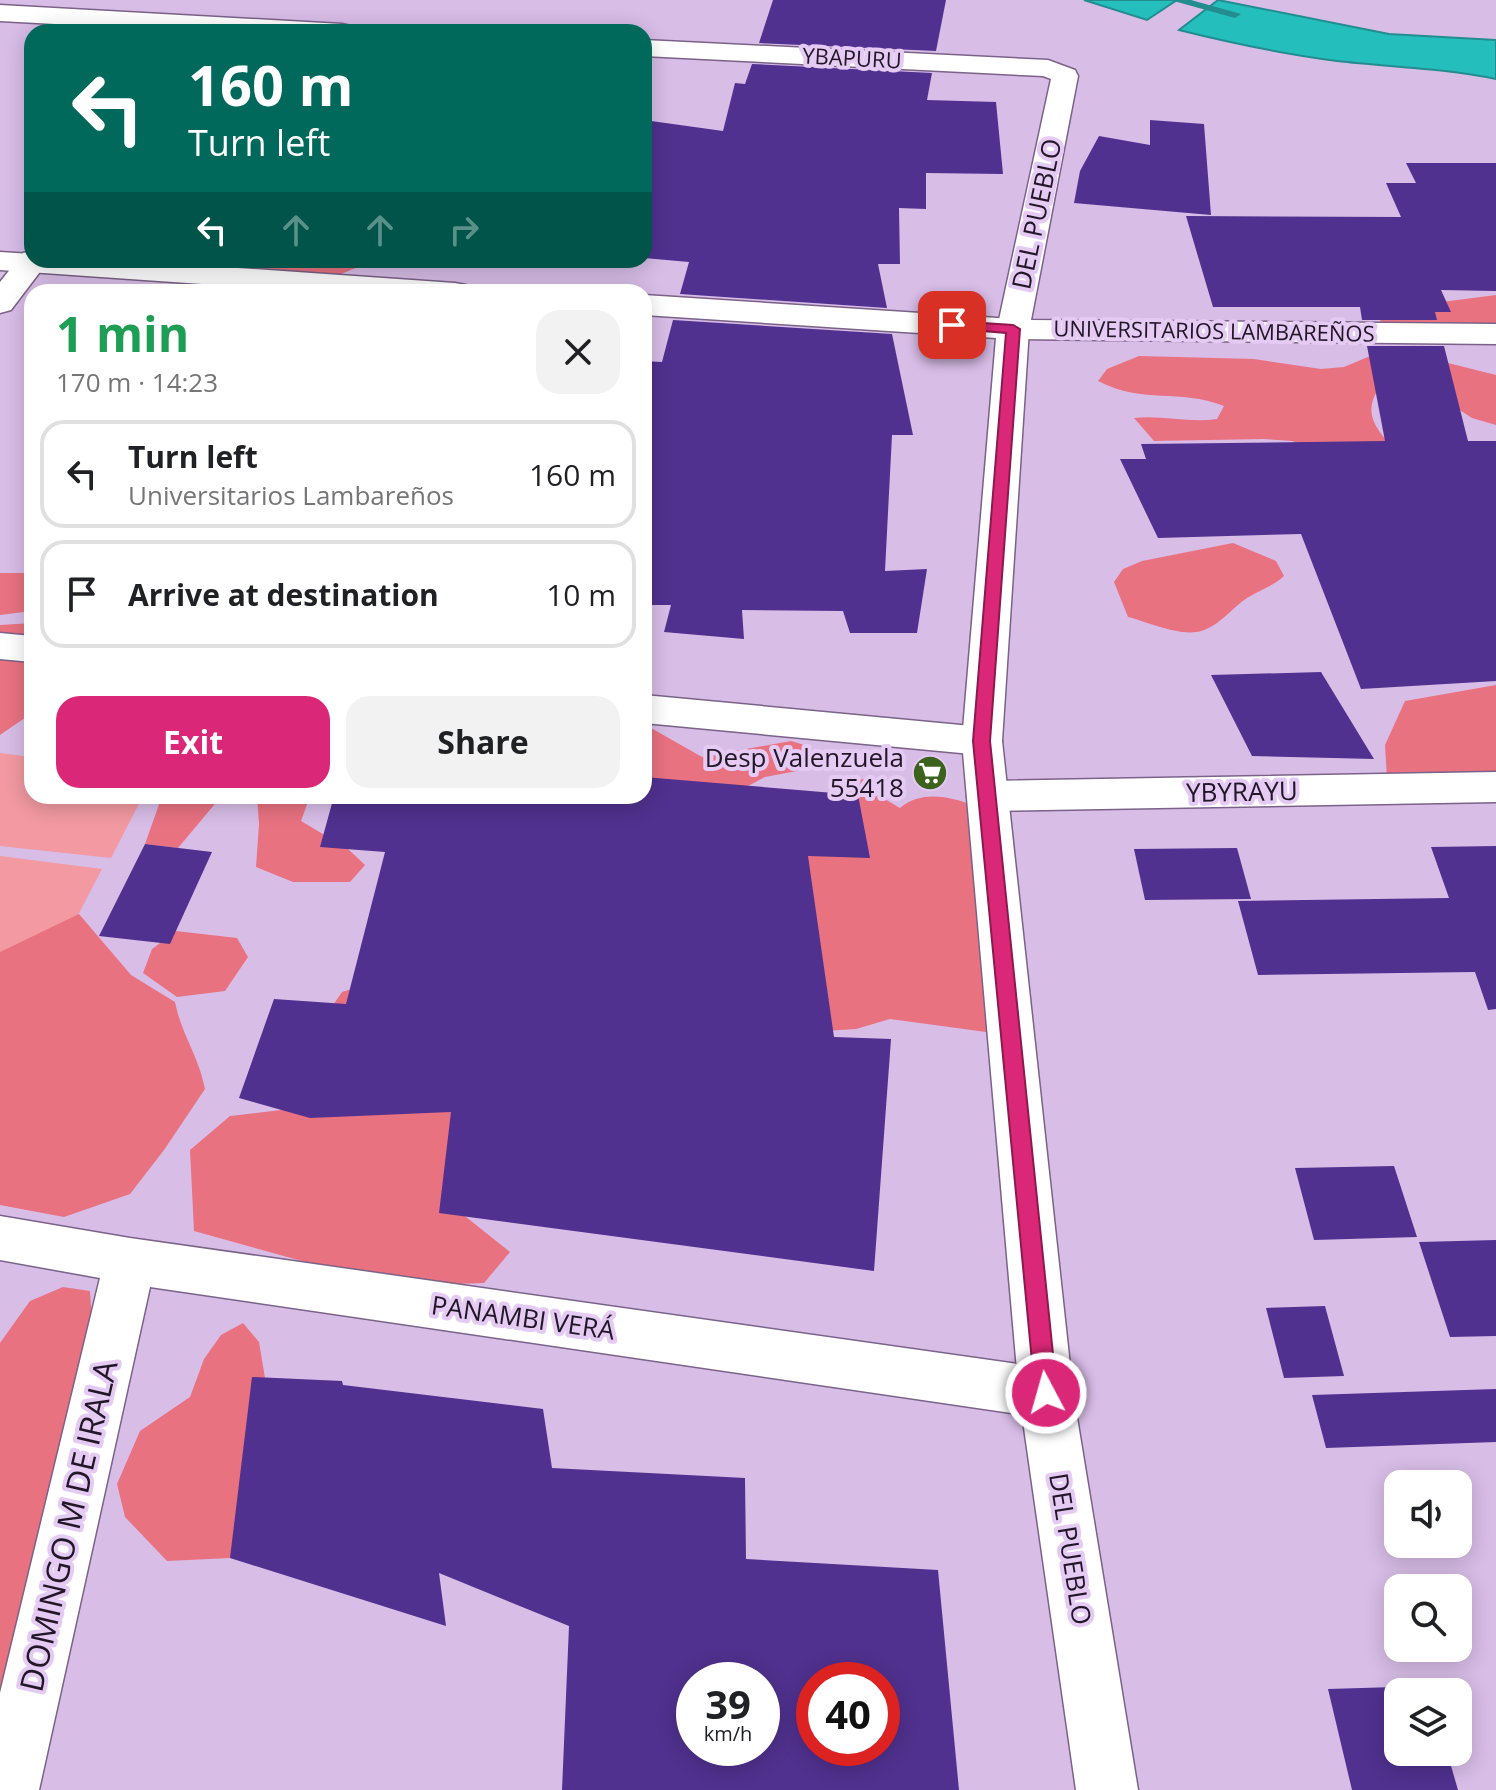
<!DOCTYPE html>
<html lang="en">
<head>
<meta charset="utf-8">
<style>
	body { margin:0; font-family:"Open Sans",sans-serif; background:#f2f2f2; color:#202124; height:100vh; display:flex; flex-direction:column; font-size:30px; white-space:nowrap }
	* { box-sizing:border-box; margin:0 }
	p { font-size:26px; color:#757577 }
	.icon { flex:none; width:44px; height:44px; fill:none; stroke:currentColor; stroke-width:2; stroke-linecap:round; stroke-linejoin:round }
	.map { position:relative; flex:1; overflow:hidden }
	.sheet { position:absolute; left:24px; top:284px; width:628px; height:520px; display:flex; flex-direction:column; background:#fff; border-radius:24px; box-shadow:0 4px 20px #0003 }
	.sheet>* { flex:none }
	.hud { position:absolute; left:24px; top:24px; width:628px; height:244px; border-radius:24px; box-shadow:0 4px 20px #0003; background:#00695c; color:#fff; overflow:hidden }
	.fabs { position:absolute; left:1384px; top:1470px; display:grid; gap:16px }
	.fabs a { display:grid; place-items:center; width:88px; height:88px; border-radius:16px; background:#fff; box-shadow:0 4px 20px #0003; font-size:40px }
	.speed { position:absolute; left:676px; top:1662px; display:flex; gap:16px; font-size:40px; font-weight:700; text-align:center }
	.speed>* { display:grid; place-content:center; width:104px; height:104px; border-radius:50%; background:#fff; box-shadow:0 4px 20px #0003; line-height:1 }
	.speed small { font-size:20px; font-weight:400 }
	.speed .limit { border:12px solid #d22; background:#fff; color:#111 }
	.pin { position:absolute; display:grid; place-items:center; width:68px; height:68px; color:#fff; margin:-34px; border-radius:16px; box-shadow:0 4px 12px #0006 }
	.me { position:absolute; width:88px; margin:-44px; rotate:354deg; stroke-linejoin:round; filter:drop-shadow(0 0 6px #0008) }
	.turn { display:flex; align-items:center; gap:28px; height:168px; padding:0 32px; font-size:36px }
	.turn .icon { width:104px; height:104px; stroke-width:2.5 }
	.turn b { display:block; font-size:56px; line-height:68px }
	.lanes { display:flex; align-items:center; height:76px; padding:0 32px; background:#0003; justify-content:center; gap:40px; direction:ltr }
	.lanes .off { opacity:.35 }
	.round { display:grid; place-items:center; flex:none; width:84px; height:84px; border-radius:24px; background:#f2f2f2 }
	.summary { display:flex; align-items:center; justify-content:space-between; height:136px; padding:0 32px }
	h1 { font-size:48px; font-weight:700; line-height:60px; color:#1e9e55 }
	.cta { display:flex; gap:16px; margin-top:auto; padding:16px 32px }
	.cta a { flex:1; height:92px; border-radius:24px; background:#db2777; color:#fff; font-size:32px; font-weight:700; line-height:92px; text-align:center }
	.cta a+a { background:#f2f2f2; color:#202124 }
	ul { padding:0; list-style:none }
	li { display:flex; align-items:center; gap:24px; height:108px; margin:0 16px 12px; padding:0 16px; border:4px solid #e0e0e0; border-radius:24px }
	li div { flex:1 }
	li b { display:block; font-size:30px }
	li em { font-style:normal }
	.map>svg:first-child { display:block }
	.green { fill:#f299a1 }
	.forest { fill:#e97281 }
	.water { fill:#24bebc; stroke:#238c8f; stroke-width:2 }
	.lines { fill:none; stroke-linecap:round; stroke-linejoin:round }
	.stream { fill:#238c8f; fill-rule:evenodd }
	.building { fill:#50318f; fill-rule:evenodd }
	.minor-casing { stroke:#7b6288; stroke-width:3 }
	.tertiary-casing { stroke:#7b6288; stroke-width:3 }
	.minor { fill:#fff; fill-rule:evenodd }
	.tertiary { fill:#fff; fill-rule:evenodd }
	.route { fill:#db2777; stroke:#8e194d; stroke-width:2 }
	.labels { text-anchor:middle; stroke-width:8; stroke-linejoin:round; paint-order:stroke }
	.far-street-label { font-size:22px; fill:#211726; stroke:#e5caf4 }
	.street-label { font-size:26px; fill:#211726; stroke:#e5caf4 }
	.poi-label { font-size:26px; fill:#211726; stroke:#e5caf4; text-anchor:end }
	.near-street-label { font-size:32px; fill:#211726; stroke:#e5caf4 }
</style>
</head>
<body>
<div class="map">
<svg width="1496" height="1790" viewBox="0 0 1496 1790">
	<rect width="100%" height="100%" fill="#d8bde7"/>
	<!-- green -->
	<g class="green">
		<path d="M 0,753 L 32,757 L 32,796 L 143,796 L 111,858 L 0,846 Z"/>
		<path d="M 0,856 L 102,869 L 0,1065 Z"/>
	</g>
	<!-- forest -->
	<g class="forest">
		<path d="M 140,260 L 363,260 L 368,263 L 336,276 L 185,267 Z"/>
		<path d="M 1496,295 L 1496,329 L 1381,328 L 1380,317 L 1411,306 Z"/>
		<path d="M 1375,354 L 1416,355 L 1496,375 L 1496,425 L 1472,418 L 1455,407 L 1378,390 C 1361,415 1380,435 1399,452 L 1313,448 L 1292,441 L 1264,439 L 1154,441 L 1134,418 C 1162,415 1189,423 1217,419 L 1224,406 C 1178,388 1145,405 1098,381 L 1107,369 L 1139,356 L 1254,359 L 1321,369 L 1344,367 Z"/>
		<path d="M 1233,543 L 1276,561 L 1284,576 C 1272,587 1259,590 1247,598 C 1232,608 1219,626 1201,631 C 1180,637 1148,622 1128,617 L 1114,582 L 1123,569 L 1142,561 Z"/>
		<path d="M 0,573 L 32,573 L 32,611 L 0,615 Z"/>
		<path d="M 32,623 L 32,713 L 0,735 L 0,625 Z"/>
		<path d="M 1496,685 L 1496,796 C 1452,811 1426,802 1387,779 L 1385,745 L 1405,701 Z"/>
		<path d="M 644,724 L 702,757 L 791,741 L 811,747 L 813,768 L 765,777 L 720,801 L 837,809 L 846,780 L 868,779 L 873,792 L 900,808 C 921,791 946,796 970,804 L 999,944 L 986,1032 L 890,1019 L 856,1029 L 776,1034 L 644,795 Z"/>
		<path d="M 162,796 L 217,796 L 214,805 L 178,848 L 145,844 Z"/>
		<path d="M 257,796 L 314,796 L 309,799 L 301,821 L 348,849 L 365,865 L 350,882 L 293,882 L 256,867 L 259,824 Z"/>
		<path d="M 79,914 L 131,975 L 175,1002 C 182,1036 198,1054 205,1089 L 164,1150 L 130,1194 L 64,1217 L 0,1205 L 0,952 Z"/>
		<path d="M 176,931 L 237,938 L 248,957 L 225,991 L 177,997 L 143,973 L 152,949 Z"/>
		<path d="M 395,976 L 445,1051 L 481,1159 L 441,1197 L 510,1252 L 484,1283 L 429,1285 L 352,1275 L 194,1231 L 190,1150 L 230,1116 L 281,1110 L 316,1030 L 342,992 Z"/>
		<path d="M 63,1287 L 90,1291 L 93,1337 L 12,1790 L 0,1790 L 0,1343 L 30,1301 Z"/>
		<path d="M 243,1323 L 259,1342 L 265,1378 L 261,1515 L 230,1558 L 167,1561 L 125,1517 L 117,1484 L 140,1431 L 190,1397 L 204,1359 L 221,1335 Z"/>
	</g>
	<!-- water -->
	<g class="water">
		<path d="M 1084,0 L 1177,0 L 1147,20 Z"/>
		<path d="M 1218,0 L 1389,34 L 1496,40 L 1496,79 C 1443,68 1390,67 1337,61 C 1283,54 1231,43 1179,30 Z"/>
	</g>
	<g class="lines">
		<!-- stream -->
		<path class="stream" d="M 1170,0 L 1191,0 L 1241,14 L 1235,18 Z"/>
	</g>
	<!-- building -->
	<g class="building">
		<path d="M 773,0 L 946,0 L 936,51 L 759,43 Z"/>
		<path d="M 752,64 L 932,73 L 927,100 L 996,102 L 1003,174 L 926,173 L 926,209 L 899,208 L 900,264 L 878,264 L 887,308 L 680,294 L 689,262 L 644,258 L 644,120 L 723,131 L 735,83 L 745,84 Z"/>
		<path d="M 1150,120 L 1204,124 L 1211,215 L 1074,203 L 1080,171 L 1099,136 L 1150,145 Z"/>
		<path d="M 1406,163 L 1496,163 L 1496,291 L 1441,290 L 1451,312 L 1435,312 L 1437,320 L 1362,320 L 1360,307 L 1213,307 L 1186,216 L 1401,217 L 1386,183 L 1416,183 Z"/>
		<path d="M 673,320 L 892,334 L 913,435 L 892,435 L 885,571 L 927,569 L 917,633 L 850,633 L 843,611 L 742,610 L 744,639 L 664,632 L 671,605 L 644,605 L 644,361 L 662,362 Z"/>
		<path d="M 1367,346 L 1444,346 L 1468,441 L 1496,441 L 1496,681 L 1361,689 L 1301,534 L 1158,538 L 1120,459 L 1146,459 L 1141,444 L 1385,441 Z"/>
		<path d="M 1321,672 L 1374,759 L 1252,756 L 1211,675 Z"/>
		<path d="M 644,777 L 858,795 L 870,858 L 808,856 L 834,1037 L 891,1039 L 874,1271 L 439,1213 L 451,1112 L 310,1118 L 239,1098 L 274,999 L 346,1004 L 385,852 L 320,847 L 334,796 L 644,796 Z"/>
		<path d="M 145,844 L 212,852 L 170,944 L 99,936 Z"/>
		<path d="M 1496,846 L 1496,1009 L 1488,1010 L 1475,972 L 1258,975 L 1238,901 L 1449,898 L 1431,847 Z"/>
		<path d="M 1237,848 L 1251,899 L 1145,900 L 1134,849 Z"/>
		<path d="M 1394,1166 L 1417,1237 L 1314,1240 L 1295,1168 Z"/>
		<path d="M 1496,1240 L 1496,1336 L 1450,1337 L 1419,1242 Z"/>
		<path d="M 1325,1306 L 1344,1376 L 1284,1378 L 1266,1308 Z"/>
		<path d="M 252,1377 L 342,1381 L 343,1385 L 543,1409 L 552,1468 L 745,1478 L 746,1559 L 938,1570 L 959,1790 L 562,1790 L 569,1626 L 439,1573 L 446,1626 L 230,1558 ZM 694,1680 L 762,1680 L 762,1748 L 694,1748 ZM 814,1680 L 882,1680 L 882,1748 L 814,1748 Z"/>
		<path d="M 1496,1389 L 1496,1442 L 1326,1448 L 1312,1395 Z"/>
		<path d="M 1429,1686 L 1431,1692 L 1398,1692 L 1398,1752 L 1447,1752 L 1458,1790 L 1352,1790 L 1328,1689 Z"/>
	</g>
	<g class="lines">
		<!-- minor casing -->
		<g class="minor-casing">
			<g id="minor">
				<path d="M 0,5 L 342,24 L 351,26 L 355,32 L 202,32 L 0,21 Z"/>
				<path d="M 644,40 L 1048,60 L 1075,70 L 1078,76 L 1031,320 L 1496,324 L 1496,344 L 1013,339 L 1002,336 L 997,329 L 1051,79 L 1043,76 L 644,56 Z"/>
				<path d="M 32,251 L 32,260 L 49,260 L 11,310 L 0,313 L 0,282 L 23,253 Z"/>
				<path d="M 0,633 L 32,636 L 32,662 L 0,659 Z"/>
				<path d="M 644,695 L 982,727 L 996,731 L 1002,741 L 996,751 L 982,755 L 644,723 Z"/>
				<path d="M 1496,772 L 1496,802 L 988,811 L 973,807 L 967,796 L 973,785 L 988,781 Z"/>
				<path d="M 0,1216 L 130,1238 L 1046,1368 L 1065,1375 L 1073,1393 L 1065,1411 L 1046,1418 L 150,1287 L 39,1790 L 0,1790 L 0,1693 L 100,1278 L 0,1260 Z"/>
			</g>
		</g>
		<!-- tertiary casing -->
		<g class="tertiary-casing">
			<g id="tertiary">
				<path d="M 0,252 L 32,254 L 32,260 L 122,260 L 455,283 L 466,285 L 471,292 L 317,292 L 0,270 Z"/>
				<path d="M 644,295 L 1013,319 L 1024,322 L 1029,329 L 1002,741 L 1073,1393 L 1138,1790 L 1076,1790 L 1019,1393 L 962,741 L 996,338 L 644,315 Z"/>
			</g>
		</g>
		<!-- minor -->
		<use href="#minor" class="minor"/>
		<!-- tertiary -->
		<use href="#tertiary" class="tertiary"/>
	</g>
	<!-- route -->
	<path class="route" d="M 952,321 L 1013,325 L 1020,329 L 990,741 L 1057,1393 L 1054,1401 L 1046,1404 L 1038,1401 L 1035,1393 L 973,741 L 1006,333 L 947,328 L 945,325 Z"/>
	<!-- icons -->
	<defs>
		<g id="supermarket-disc" transform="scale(1.8)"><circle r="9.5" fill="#3c631d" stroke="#e5caf4"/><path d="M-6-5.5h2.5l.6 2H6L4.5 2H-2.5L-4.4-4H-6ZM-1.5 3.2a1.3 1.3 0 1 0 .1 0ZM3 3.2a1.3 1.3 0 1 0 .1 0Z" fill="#fff"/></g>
	</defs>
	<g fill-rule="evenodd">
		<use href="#supermarket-disc" x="930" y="773"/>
	</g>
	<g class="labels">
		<!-- far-street labels -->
		<g class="far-street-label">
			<text transform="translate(852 58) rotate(3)" y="8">YBAPURU</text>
			<text transform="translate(1214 331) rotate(1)" y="8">UNIVERSITARIOS LAMBAREÑOS</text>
		</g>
		<!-- street labels -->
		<g class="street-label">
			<text transform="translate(1037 214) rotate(-78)" y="9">DEL PUEBLO</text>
			<text transform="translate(1242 792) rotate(-1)" y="9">YBYRAYU</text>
			<text transform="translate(523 1318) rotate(8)" y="9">PANAMBI VERÁ</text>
			<text transform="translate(1070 1549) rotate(81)" y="9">DEL PUEBLO</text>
		</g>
		<!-- poi labels -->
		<g class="poi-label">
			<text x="904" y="767">Desp Valenzuela<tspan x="904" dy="30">55418</tspan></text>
		</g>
		<!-- near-street labels -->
		<g class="near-street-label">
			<text transform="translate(69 1526) rotate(-77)" y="11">DOMINGO M DE IRALA</text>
		</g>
	</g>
</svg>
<div class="fabs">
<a><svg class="icon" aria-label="sound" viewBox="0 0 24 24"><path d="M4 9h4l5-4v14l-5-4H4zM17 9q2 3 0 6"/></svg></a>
<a><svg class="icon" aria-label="search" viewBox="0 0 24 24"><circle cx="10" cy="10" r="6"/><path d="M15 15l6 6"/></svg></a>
<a><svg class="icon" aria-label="layers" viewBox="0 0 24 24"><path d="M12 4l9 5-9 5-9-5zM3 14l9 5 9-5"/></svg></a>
</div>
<div class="speed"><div>39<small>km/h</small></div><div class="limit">40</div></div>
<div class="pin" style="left:952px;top:325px;background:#d93025"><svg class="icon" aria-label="arrive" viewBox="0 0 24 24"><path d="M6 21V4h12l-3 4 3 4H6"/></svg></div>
<svg class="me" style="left:1046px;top:1393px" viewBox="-20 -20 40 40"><circle r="17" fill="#db2777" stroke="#fff" stroke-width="3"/><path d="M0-11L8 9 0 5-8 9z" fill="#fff"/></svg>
<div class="hud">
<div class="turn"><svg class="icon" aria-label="left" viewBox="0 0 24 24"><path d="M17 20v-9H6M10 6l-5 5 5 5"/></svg><div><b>160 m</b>Turn left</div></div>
<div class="lanes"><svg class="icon" aria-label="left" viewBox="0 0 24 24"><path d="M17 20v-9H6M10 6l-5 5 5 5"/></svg><svg class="icon off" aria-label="ahead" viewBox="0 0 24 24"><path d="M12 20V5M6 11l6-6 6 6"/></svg><svg class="icon off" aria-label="ahead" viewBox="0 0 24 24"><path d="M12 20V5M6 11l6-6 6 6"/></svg><svg class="icon off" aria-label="right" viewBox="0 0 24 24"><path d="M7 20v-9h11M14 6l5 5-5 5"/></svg></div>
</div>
<section class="sheet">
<div class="summary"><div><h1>1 min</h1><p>170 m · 14:23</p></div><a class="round"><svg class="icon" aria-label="close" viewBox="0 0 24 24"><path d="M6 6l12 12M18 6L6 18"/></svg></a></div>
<ul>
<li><svg class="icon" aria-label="left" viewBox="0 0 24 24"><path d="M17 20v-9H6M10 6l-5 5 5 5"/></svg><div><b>Turn left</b><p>Universitarios Lambareños</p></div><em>160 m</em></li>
<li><svg class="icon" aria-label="arrive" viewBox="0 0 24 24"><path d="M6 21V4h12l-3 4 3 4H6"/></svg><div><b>Arrive at destination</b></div><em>10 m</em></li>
</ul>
<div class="cta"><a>Exit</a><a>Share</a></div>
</section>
</div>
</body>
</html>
